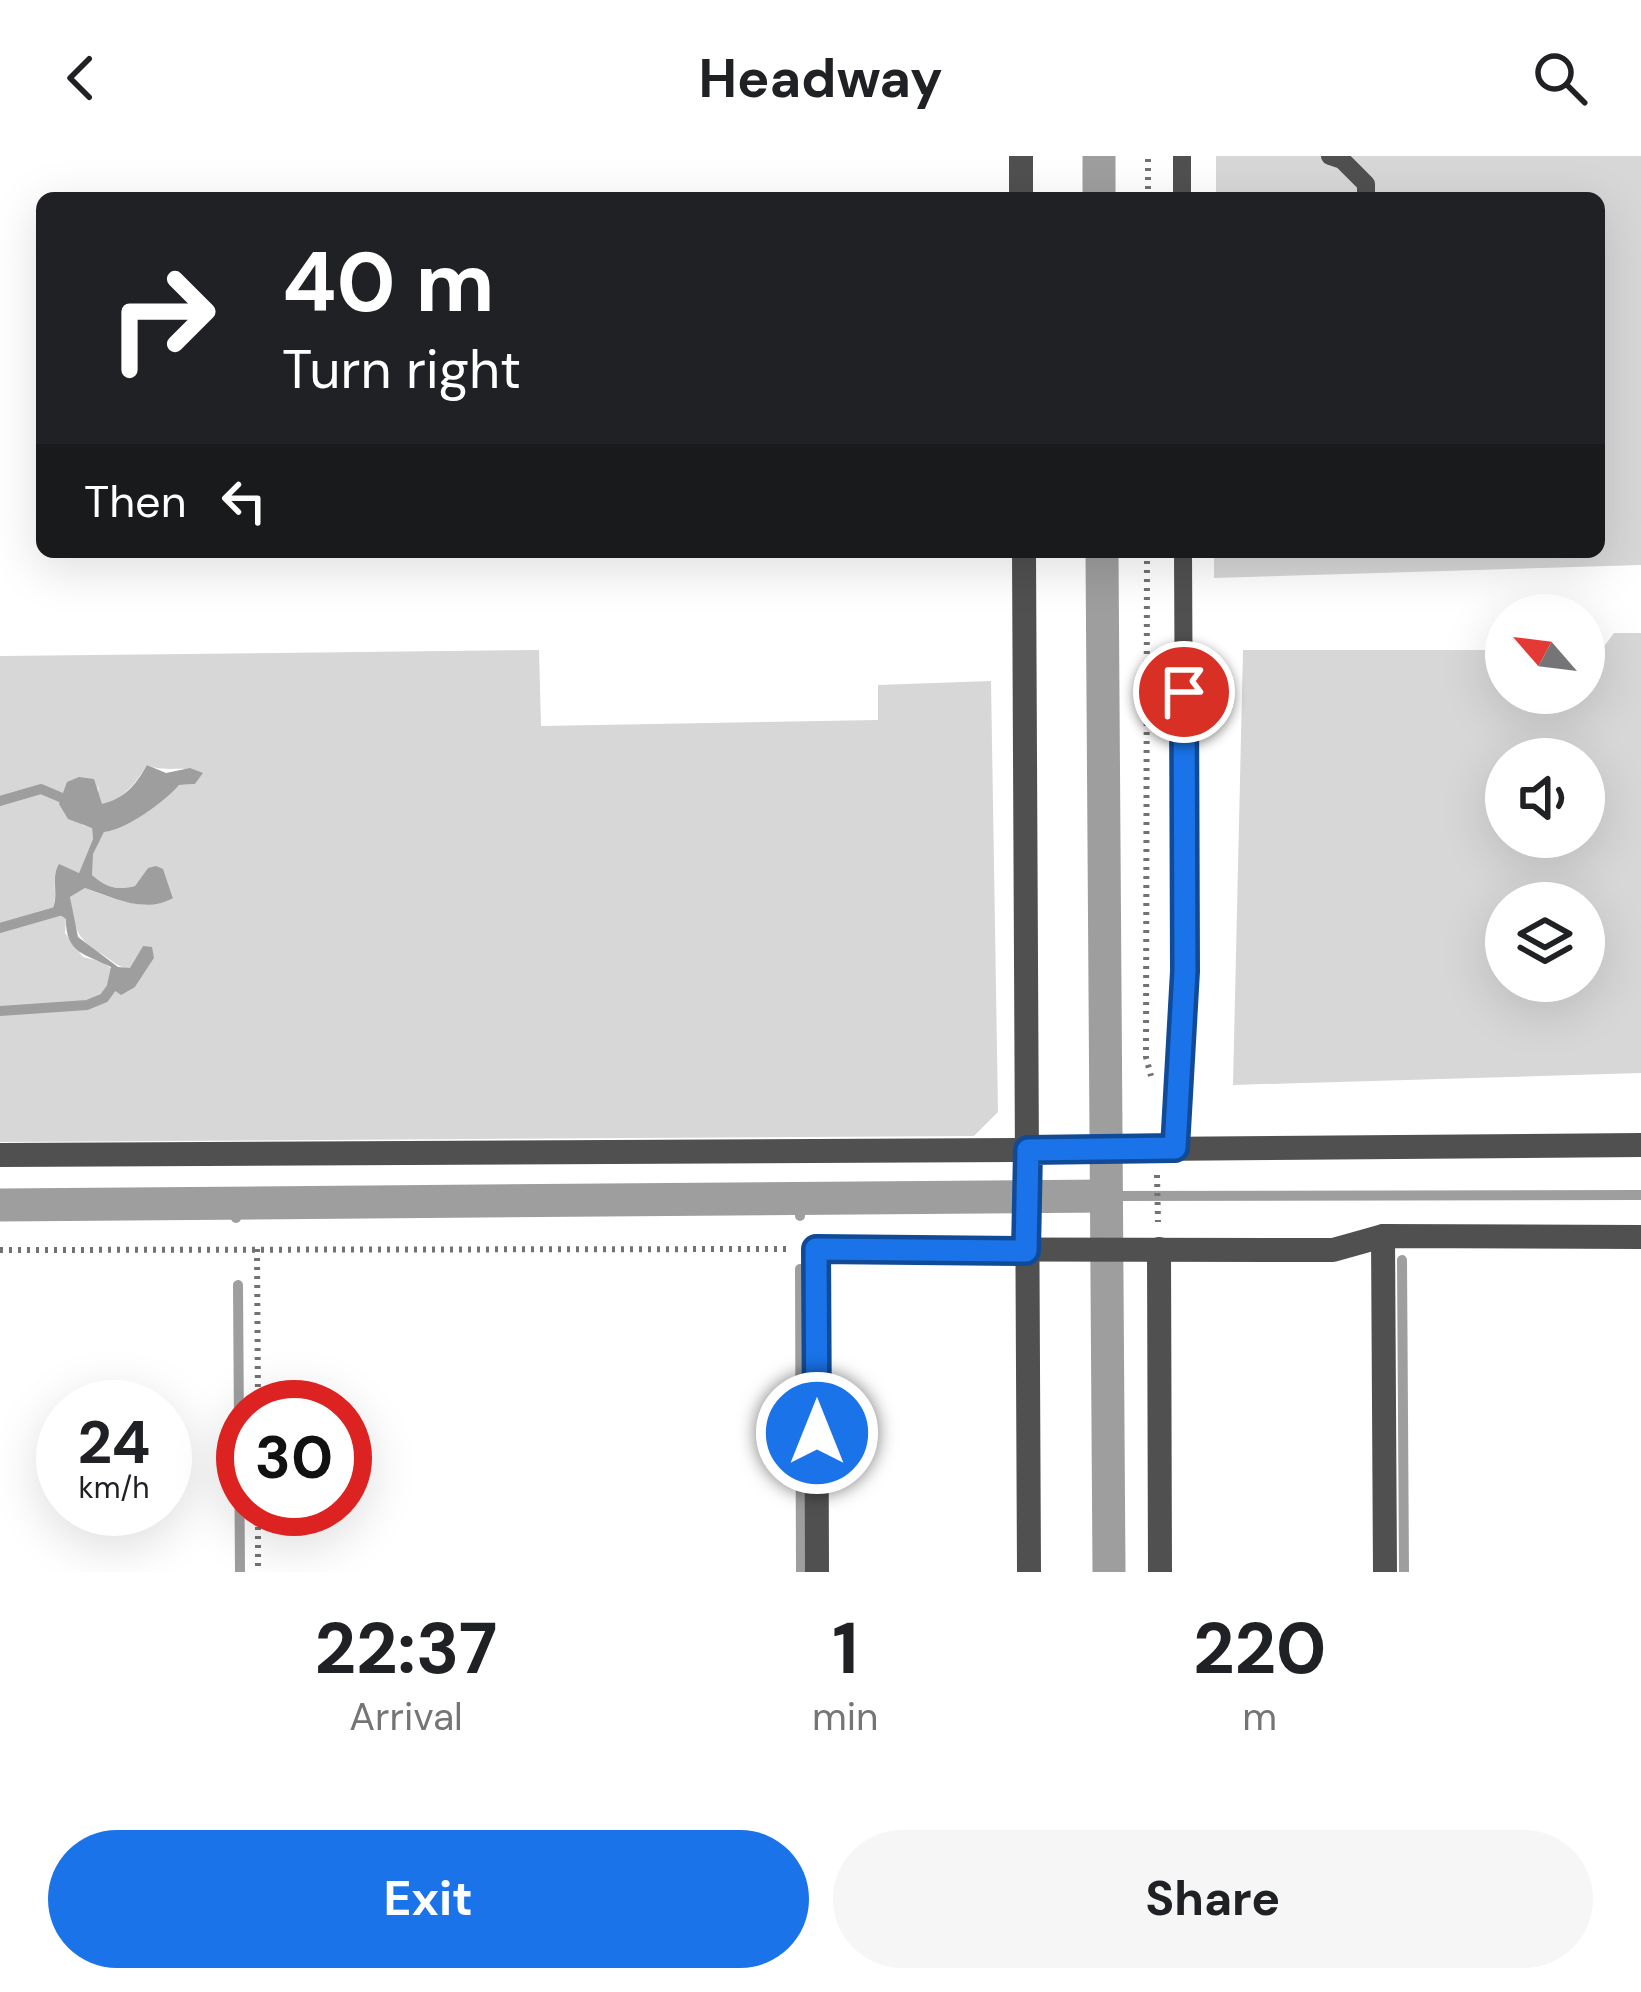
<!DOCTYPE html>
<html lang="en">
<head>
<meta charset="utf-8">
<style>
	body { margin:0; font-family:"DM Sans",sans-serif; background:#f6f6f6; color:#202124; height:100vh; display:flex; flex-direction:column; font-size:45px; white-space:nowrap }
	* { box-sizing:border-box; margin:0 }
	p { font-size:39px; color:#757577 }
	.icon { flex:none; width:66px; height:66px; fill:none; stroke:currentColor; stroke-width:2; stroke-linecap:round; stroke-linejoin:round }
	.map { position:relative; height:1416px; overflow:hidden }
	.details { display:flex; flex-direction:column; background:#fff; flex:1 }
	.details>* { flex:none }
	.hud { position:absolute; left:36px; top:36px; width:1569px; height:366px; border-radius:18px; box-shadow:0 12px 48px #0002; background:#202124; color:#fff; overflow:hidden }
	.needle { width:78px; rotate:298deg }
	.controls { position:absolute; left:1485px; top:438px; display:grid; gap:24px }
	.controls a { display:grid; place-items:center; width:120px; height:120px; border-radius:50%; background:#fff; box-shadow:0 12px 48px #0002; font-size:60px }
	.speed { position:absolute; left:36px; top:1224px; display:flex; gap:24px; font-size:60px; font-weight:700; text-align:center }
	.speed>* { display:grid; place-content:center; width:156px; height:156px; border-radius:50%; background:#fff; box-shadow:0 12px 48px #0002; line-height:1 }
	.speed small { font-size:30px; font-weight:400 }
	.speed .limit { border:18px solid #d22; background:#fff; color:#111 }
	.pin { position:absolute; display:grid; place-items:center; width:102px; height:102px; color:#fff; margin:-51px; border:6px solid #fff; border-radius:50%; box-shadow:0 3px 12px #0007 }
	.me { position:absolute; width:132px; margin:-66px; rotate:0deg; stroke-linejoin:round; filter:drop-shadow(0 0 9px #0008) }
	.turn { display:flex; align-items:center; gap:42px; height:252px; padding:0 48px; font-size:54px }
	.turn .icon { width:156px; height:156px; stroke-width:2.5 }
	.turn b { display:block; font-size:84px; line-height:102px }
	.then { display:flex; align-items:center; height:114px; padding:0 48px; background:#0003; gap:24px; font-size:45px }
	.eta { display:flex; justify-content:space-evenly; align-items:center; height:204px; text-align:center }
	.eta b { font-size:72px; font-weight:700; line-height:84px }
	.button { display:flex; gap:24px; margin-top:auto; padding:24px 48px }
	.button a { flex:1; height:138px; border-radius:72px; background:#1a73e8; color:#fff; font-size:48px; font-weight:700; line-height:138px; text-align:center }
	.button a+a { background:#f6f6f6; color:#202124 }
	header { display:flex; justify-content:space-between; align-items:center; height:156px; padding:0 48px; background:#fff; font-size:54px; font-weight:700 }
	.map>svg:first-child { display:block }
	.green { fill:#d7d7d7; fill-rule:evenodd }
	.water { fill:#9e9e9e }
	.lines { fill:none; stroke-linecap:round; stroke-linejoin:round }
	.stream { stroke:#9e9e9e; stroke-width:10 }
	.canal { stroke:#9e9e9e; stroke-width:33 }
	.path { stroke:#727272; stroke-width:6; stroke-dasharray:3 6; stroke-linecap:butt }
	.service { stroke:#505050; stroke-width:18 }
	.minor { stroke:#505050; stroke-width:24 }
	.tertiary { stroke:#505050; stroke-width:24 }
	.route-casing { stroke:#114b97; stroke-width:30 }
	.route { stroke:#1a73e8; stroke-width:21 }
</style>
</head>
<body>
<header><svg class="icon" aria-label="back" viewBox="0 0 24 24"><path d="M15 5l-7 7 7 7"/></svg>Headway<svg class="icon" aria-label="search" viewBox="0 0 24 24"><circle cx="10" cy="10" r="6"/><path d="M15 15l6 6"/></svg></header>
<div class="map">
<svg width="1641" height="1416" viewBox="0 0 1641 1416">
	<rect width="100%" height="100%" fill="#fff"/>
	<!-- green -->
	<g class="green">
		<path d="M 1216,0 L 1641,0 L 1641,409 L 1214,422 L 1214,396 L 1599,396 L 1599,42 L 1216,42 Z"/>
		<path d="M 1614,477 L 1641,477 L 1641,917 L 1233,929 L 1243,494 L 1506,494 L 1506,537 L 1584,537 L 1584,493 L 1602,493 ZM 1506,603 L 1584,603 L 1584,681 L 1506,681 ZM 1506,747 L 1584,747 L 1584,825 L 1506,825 Z"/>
		<path d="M 539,494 L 541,570 L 878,564 L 878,529 L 991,525 L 998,956 L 974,980 L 0,986 L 0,500 ZM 147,609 C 169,618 183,607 202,618 L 195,628 L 179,629 C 166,645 124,675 104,676 L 92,698 L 92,719 C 106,731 116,735 135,730 L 148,712 L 163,714 L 173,741 C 145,758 113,742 85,732 L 70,741 C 75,773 75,782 103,799 C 113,805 117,811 130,813 L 143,790 L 154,802 L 135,831 L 103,806 L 83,801 L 65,777 L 66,763 L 52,754 C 59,739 50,722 59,709 L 79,717 L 93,683 L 92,671 L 82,669 L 99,629 L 97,642 L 102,649 C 126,641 134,629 147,609 Z"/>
	</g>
	<!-- water -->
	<path class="water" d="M 147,609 L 166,617 L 190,612 L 203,617 L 195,628 L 179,629 C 166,645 124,675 104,676 L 93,698 L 92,719 C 106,731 116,735 135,730 L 148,712 L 156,710 L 163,713 L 173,742 C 145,758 114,742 85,732 L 70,741 L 78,781 L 118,811 L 130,812 L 143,790 L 152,791 L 154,802 L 135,831 L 121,839 L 107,829 L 111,811 C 88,799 65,798 66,763 L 52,754 C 60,739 50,722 59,708 L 79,717 L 93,683 L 92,672 L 68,663 L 59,648 L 67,626 L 79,621 L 94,623 L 102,648 C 125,642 135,630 147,609 Z"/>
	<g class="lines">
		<!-- stream -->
		<g class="stream">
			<path d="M 0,645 L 41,633 L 67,644"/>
			<path d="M 0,772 L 66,753"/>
			<path d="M 0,855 L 87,849 L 104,842 L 118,823"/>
			<path d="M 1107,1040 L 1641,1039"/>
			<path d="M 800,1042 L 800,1060"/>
			<path d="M 236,1062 L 236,1045"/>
			<path d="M 1402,1104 L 1404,1416"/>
			<path d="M 800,1113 L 801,1416"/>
			<path d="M 238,1129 L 240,1416"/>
		</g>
		<!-- canal -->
		<g class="canal">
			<path d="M 1099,0 L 1099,42"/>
			<path d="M 1102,396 L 1109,1416"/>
			<path d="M 0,1049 L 1107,1040"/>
		</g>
		<!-- path -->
		<g class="path">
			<path d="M 1148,42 L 1148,0"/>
			<path d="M 1147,396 L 1146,901 L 1151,920"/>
			<path d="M 1157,1019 L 1158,1066"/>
			<path d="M 257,1093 L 258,1251"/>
			<path d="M 0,1094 L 788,1093"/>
			<path d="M 258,1353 L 258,1416"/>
		</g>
		<!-- service -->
		<g class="service">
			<path d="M 1182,0 L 1182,42"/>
			<path d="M 1330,0 L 1342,4 L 1366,28 L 1366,42"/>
			<path d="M 1175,992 L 1185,815 L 1183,396"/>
		</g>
		<!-- minor -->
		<g class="minor">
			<path d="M 0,999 L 1028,994"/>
			<path d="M 1383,1080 L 1385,1416"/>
			<path d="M 1159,1093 L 1160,1416"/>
			<path d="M 817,1416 L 816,1093 L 1333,1094 L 1383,1080 L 1641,1081"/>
		</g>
		<!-- tertiary -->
		<g class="tertiary">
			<path d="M 1021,0 L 1021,42"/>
			<path d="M 1024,396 L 1029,1416"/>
			<path d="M 1028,994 L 1641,989"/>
		</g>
	</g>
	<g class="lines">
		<!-- route casing -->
		<g class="route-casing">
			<path id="route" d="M 817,1277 L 816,1093 L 1026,1095 L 1028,994 L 1175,992 L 1185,815 L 1184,536"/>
		</g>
		<!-- route -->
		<use href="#route" class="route"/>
	</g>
</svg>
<div class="controls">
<a><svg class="needle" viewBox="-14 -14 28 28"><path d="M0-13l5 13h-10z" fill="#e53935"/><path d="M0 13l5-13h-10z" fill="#757577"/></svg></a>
<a><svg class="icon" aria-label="sound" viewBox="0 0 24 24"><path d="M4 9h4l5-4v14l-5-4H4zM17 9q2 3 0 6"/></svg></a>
<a><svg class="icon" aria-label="layers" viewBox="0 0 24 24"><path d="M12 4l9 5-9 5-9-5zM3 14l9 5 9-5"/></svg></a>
</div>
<div class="speed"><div>24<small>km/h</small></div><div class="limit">30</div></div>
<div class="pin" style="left:1184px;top:536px;background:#d93025"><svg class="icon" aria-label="arrive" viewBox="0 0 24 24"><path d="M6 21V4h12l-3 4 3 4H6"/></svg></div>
<svg class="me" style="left:817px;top:1277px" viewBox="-20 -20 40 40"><circle r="17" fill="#1a73e8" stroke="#fff" stroke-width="3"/><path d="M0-11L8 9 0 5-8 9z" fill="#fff"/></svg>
<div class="hud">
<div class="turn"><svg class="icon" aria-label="right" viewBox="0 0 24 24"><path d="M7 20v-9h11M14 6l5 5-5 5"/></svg><div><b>40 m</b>Turn right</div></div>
<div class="then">Then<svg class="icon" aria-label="left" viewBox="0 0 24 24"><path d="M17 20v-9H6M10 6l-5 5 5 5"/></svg></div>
</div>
</div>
<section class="details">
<div class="eta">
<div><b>22:37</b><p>Arrival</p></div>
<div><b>1</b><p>min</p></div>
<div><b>220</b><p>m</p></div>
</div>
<div class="button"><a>Exit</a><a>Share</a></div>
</section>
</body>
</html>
